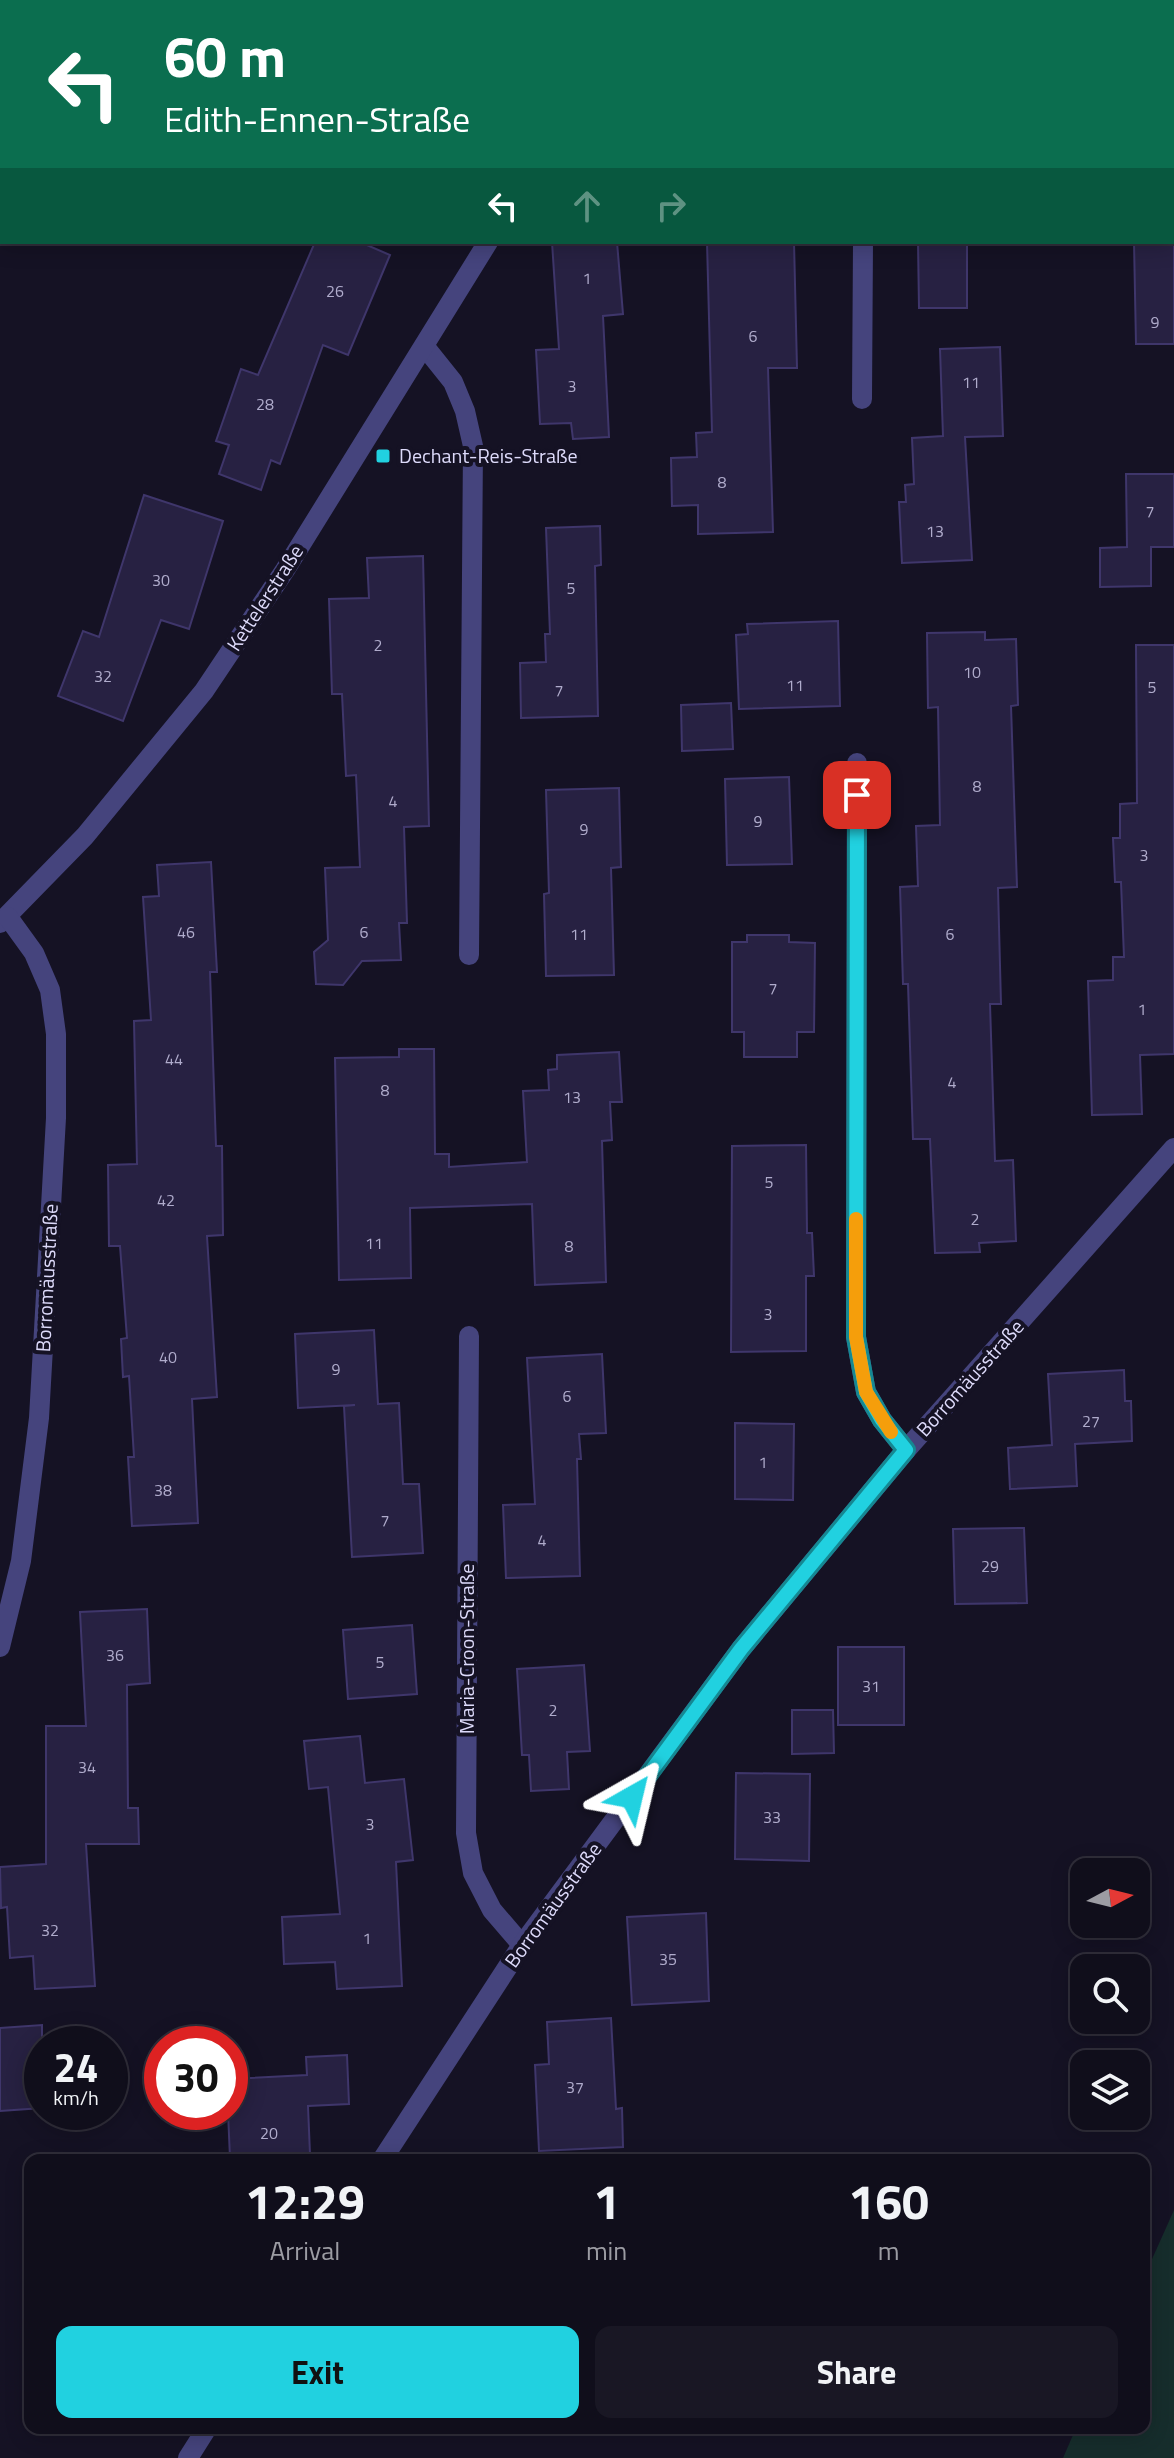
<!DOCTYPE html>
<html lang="en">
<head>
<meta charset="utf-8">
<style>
	body { margin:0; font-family:"Titillium Web",sans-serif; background:#191724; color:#f1f3f6; height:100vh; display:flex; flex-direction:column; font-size:30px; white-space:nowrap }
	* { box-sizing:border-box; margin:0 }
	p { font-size:26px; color:#9c9ca3 }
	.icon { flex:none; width:44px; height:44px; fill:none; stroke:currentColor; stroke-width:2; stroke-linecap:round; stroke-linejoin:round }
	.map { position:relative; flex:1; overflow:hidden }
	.side { position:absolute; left:24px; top:2154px; width:1126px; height:280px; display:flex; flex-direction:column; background:#100e1b; border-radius:16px; box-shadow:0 4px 20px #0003,0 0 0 2px #302e3a }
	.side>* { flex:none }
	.banner { position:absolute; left:0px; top:0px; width:1174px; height:244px; box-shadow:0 4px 20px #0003,0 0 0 2px #302e3a; background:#0b6e4f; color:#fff; overflow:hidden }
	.needle { width:52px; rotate:83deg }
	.fabs { position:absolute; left:1070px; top:1858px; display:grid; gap:16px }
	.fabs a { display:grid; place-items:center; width:80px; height:80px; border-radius:16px; background:#100e1b; box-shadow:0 4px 20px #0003,0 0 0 2px #302e3a; font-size:40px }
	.speed { position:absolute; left:24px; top:2026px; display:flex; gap:16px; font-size:40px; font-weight:700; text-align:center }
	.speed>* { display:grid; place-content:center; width:104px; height:104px; border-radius:50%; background:#100e1b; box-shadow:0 4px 20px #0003,0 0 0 2px #302e3a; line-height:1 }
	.speed small { font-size:20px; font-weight:400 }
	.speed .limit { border:12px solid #d22; background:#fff; color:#111 }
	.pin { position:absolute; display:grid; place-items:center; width:68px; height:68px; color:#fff; margin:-34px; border-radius:16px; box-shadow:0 4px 12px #0006 }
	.me { position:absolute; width:88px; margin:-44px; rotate:37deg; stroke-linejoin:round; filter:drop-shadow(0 0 6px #0008) }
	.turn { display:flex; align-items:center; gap:28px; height:168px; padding:0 32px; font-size:36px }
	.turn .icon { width:104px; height:104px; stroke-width:2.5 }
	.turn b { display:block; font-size:56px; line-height:68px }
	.lanes { display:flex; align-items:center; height:76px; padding:0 32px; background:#0003; justify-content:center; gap:40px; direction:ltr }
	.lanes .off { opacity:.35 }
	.eta { display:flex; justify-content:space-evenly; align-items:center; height:136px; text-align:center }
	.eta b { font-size:48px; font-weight:700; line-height:56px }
	.primary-button { display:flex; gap:16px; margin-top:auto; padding:16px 32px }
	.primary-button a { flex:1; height:92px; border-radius:16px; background:#21d1e0; color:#111; font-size:32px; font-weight:700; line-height:92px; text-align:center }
	.primary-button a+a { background:#191724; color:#f1f3f6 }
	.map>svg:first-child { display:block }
	.green { fill:#162d2c }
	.building { fill:#272142; stroke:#3f366b; stroke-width:2 }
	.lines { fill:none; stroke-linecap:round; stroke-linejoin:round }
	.street { stroke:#45447d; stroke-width:20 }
	.route-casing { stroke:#158892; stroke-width:20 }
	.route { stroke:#21d1e0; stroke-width:14 }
	.slow { stroke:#f59e0b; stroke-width:14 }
	.poi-dot { fill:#21d1e0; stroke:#151224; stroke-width:3 }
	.labels { text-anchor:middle; stroke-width:8; stroke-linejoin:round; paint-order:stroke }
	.number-label { font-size:16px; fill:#b0accc }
	.poi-label { font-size:20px; fill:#dddafa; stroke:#151224; text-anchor:start }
	.street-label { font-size:20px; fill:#dddafa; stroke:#151224 }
</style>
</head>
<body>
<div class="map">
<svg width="1174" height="2458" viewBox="0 0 1174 2458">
	<rect width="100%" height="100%" fill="#151224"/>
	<!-- green -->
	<path class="green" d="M 1174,2210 L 1174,2458 L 1063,2458 L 1076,2428 L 1144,2428 L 1144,2277 Z"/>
	<!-- building -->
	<g class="building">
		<path d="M 315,242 L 360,242 L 390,255 L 348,355 L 323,345 L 280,464 L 271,460 L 261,490 L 219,474 L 229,445 L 216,441 L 241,369 L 258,375 Z"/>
		<path d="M 552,242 L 617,242 L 623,314 L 603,316 L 609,437 L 573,439 L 571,423 L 540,424 L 536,350 L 559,349 Z"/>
		<path d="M 707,242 L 794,242 L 797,368 L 768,368 L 773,532 L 698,534 L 698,505 L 672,506 L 671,458 L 697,457 L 696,433 L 712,432 Z"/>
		<path d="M 918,242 L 967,242 L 967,308 L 919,308 Z"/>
		<path d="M 1134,242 L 1174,242 L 1174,344 L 1136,344 Z"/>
		<path d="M 1000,347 L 1003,436 L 965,437 L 972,560 L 902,563 L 899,502 L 906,502 L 905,485 L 914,484 L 912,438 L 943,436 L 940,349 Z"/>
		<path d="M 1126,474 L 1174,474 L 1174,547 L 1151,547 L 1151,586 L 1100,587 L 1100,548 L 1127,547 Z"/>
		<path d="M 144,495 L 223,521 L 189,629 L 161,620 L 123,721 L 58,696 L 83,631 L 99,637 Z"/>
		<path d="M 600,526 L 601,565 L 595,566 L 598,716 L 521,718 L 520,663 L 546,662 L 545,634 L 550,634 L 546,528 Z"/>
		<path d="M 423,556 L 429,826 L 404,827 L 407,923 L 399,923 L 401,960 L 362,961 L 343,985 L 316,984 L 314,952 L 328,940 L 325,868 L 360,867 L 356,775 L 346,776 L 342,694 L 332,694 L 329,599 L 369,598 L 367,558 Z"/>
		<path d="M 838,621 L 840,706 L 739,709 L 736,635 L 748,634 L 747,624 Z"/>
		<path d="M 985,632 L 985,640 L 1016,639 L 1018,705 L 1011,706 L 1017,887 L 998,888 L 1001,1004 L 990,1004 L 995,1161 L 1013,1160 L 1016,1241 L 979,1243 L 980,1252 L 935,1253 L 930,1139 L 913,1139 L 908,984 L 903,984 L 900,887 L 918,886 L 916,826 L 940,825 L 938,707 L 928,708 L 927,633 Z"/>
		<path d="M 1136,645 L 1174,645 L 1174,1054 L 1140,1055 L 1142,1114 L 1092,1115 L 1088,981 L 1113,980 L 1113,957 L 1124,957 L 1121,882 L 1115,882 L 1113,838 L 1120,838 L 1120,804 L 1137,803 Z"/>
		<path d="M 731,703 L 733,749 L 682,751 L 681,705 Z"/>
		<path d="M 789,777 L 792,864 L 727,865 L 725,779 Z"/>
		<path d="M 619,788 L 621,867 L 611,868 L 614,975 L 546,976 L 544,894 L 549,893 L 546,790 Z"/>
		<path d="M 211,862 L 217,972 L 210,972 L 216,1146 L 222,1146 L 223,1235 L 207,1236 L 217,1397 L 192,1399 L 198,1523 L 132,1526 L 128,1457 L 134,1457 L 129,1376 L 123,1377 L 121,1339 L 127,1338 L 120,1246 L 109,1246 L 108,1165 L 137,1164 L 134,1021 L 151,1020 L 143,897 L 159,896 L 157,865 Z"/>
		<path d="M 747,935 L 789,935 L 789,942 L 815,943 L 814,1032 L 797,1032 L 797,1057 L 744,1057 L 744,1032 L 732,1032 L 732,942 L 747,942 Z"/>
		<path d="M 399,1049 L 434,1049 L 435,1154 L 449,1154 L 449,1167 L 527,1162 L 523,1091 L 549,1090 L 548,1070 L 557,1069 L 557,1055 L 619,1052 L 622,1102 L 610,1102 L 612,1140 L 602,1141 L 606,1282 L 535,1285 L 532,1204 L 410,1208 L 411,1278 L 339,1280 L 335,1058 L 399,1057 Z"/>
		<path d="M 806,1145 L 807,1233 L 812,1233 L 814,1276 L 806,1276 L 806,1351 L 731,1352 L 732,1146 Z"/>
		<path d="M 374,1330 L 378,1404 L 399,1403 L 403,1484 L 419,1484 L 423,1553 L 352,1557 L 344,1406 L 355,1405 L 298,1408 L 295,1334 Z"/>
		<path d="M 602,1354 L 606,1433 L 579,1434 L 581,1459 L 577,1459 L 580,1576 L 506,1578 L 503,1505 L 535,1504 L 527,1358 Z"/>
		<path d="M 1124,1370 L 1125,1401 L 1131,1401 L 1132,1441 L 1075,1444 L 1077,1486 L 1010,1489 L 1008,1448 L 1052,1445 L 1048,1374 Z"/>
		<path d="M 735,1423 L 794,1424 L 793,1500 L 735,1499 Z"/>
		<path d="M 1024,1528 L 1027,1603 L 955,1604 L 953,1529 Z"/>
		<path d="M 147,1609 L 150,1683 L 127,1685 L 128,1808 L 138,1808 L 139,1844 L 86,1844 L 95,1986 L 35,1989 L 33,1956 L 10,1958 L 7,1907 L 1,1908 L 0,1867 L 46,1864 L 46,1726 L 86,1726 L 80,1612 Z"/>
		<path d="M 412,1625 L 417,1694 L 348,1699 L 343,1630 Z"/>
		<rect x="838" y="1647" width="66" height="78"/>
		<path d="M 584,1665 L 590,1751 L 567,1752 L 569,1789 L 531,1791 L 529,1755 L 522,1755 L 517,1669 Z"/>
		<path d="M 792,1710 L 833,1710 L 834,1753 L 792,1754 Z"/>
		<path d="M 360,1736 L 365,1783 L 404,1779 L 413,1860 L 396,1862 L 402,1986 L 337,1989 L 335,1962 L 284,1964 L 282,1917 L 340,1914 L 328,1787 L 309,1789 L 304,1741 Z"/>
		<path d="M 736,1773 L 810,1774 L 809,1861 L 735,1859 Z"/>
		<path d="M 706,1913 L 709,2001 L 632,2005 L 627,1917 Z"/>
		<path d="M 611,2018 L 616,2109 L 622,2108 L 623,2147 L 539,2151 L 535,2065 L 549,2064 L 547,2022 Z"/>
		<path d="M 42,2025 L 42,2108 L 0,2111 L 0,2028 Z"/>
		<path d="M 347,2055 L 349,2104 L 308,2106 L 310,2154 L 230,2158 L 228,2112 L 230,2112 L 230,2079 L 307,2075 L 306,2057 Z"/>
	</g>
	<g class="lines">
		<!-- street -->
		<g class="street">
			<path d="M 632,2 L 633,0"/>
			<path d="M 866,2 L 866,0"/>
			<path d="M 425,347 L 453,382 L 465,411 L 473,446 L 469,955"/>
			<path d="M 862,399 L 863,242"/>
			<path d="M 857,763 L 856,1337 L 866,1392 L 882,1420 L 906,1450"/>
			<path d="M 0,923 L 85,836 L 204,691 L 285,570 L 488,242"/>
			<path d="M 469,1336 L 466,1833 L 473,1873 L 492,1910 L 522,1945"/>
			<path d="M 0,1647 L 21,1561 L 39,1418 L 56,1118 L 56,1034 L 50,990 L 34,953 L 8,917"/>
			<path d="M 382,2160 L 522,1945 L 741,1649 L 906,1450 L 1174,1148"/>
			<path d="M 188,2458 L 207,2428"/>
		</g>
	</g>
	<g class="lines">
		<!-- route casing -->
		<g class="route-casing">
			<path id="route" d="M 632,1797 L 741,1649 L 906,1450 L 882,1420 L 866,1392 L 856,1337 L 857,795"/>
		</g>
		<!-- route -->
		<use href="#route" class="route"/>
		<!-- slow -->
		<path class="slow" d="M 856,1219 L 856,1337 L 866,1392 L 891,1432"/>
	</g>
	<!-- markers -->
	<rect class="poi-dot" x="375" y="448" width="16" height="16" rx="4"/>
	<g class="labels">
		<!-- number labels -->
		<g class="number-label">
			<text x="587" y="284">1</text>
			<text x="335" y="297">26</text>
			<text x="1155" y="328">9</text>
			<text x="753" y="342">6</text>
			<text x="971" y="388">11</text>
			<text x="572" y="392">3</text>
			<text x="265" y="410">28</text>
			<text x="722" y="488">8</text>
			<text x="1150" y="517">7</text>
			<text x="935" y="537">13</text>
			<text x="161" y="586">30</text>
			<text x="571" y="594">5</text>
			<text x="378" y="651">2</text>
			<text x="972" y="678">10</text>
			<text x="103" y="682">32</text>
			<text x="795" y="691">11</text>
			<text x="1152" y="693">5</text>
			<text x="559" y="696">7</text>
			<text x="977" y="792">8</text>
			<text x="393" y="807">4</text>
			<text x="758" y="827">9</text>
			<text x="584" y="835">9</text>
			<text x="1144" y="861">3</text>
			<text x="186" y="938">46</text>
			<text x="364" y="938">6</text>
			<text x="579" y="940">11</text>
			<text x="950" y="940">6</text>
			<text x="773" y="994">7</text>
			<text x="1142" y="1015">1</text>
			<text x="174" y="1065">44</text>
			<text x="952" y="1088">4</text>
			<text x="385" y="1096">8</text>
			<text x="572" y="1103">13</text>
			<text x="769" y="1188">5</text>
			<text x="166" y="1206">42</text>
			<text x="975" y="1225">2</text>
			<text x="374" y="1249">11</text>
			<text x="569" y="1252">8</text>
			<text x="768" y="1320">3</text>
			<text x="168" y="1363">40</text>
			<text x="336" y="1375">9</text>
			<text x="567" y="1402">6</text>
			<text x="1091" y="1427">27</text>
			<text x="763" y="1468">1</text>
			<text x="163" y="1496">38</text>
			<text x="385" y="1526">7</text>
			<text x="542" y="1546">4</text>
			<text x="990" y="1572">29</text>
			<text x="115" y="1661">36</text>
			<text x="380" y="1668">5</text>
			<text x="871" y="1692">31</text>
			<text x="553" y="1716">2</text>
			<text x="87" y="1773">34</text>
			<text x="772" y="1823">33</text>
			<text x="370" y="1830">3</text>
			<text x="50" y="1936">32</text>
			<text x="367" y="1944">1</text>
			<text x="668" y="1965">35</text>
			<text x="575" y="2093">37</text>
			<text x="269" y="2139">20</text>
		</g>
		<!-- poi labels -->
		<g class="poi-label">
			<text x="399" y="463">Dechant-Reis-Straße</text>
		</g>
		<!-- street labels -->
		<g class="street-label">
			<text transform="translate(265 598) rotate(-57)" y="7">Kettelerstraße</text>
			<text transform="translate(47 1278) rotate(-87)" y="7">Borromäusstraße</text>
			<text transform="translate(970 1378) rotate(-48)" y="7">Borromäusstraße</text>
			<text transform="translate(467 1649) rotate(-90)" y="7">Maria-Croon-Straße</text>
			<text transform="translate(553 1905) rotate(-54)" y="7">Borromäusstraße</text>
		</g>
	</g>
</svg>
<div class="fabs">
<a><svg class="needle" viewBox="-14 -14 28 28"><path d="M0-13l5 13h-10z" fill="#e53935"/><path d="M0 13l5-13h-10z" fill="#9c9ca3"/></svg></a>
<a><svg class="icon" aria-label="search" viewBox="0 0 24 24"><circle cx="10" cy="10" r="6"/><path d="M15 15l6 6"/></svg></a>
<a><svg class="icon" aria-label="layers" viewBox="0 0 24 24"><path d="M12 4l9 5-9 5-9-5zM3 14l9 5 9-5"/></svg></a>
</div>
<div class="speed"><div>24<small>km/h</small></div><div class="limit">30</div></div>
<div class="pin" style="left:857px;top:795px;background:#d93025"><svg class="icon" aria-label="arrive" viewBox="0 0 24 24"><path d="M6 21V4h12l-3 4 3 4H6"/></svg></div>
<svg class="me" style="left:632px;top:1797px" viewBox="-20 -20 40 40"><path d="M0-17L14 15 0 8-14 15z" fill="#21d1e0" stroke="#fff" stroke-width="4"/></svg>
<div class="banner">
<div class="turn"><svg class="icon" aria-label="left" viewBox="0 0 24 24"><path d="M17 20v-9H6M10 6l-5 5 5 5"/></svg><div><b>60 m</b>Edith-Ennen-Straße</div></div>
<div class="lanes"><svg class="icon" aria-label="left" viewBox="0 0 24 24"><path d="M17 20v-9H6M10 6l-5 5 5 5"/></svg><svg class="icon off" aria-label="ahead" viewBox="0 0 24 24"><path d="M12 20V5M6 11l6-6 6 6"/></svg><svg class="icon off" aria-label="right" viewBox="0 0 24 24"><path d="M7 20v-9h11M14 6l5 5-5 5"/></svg></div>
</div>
<section class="side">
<div class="eta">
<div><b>12:29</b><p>Arrival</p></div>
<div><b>1</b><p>min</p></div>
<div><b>160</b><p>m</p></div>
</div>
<div class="primary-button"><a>Exit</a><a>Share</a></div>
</section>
</div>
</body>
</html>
